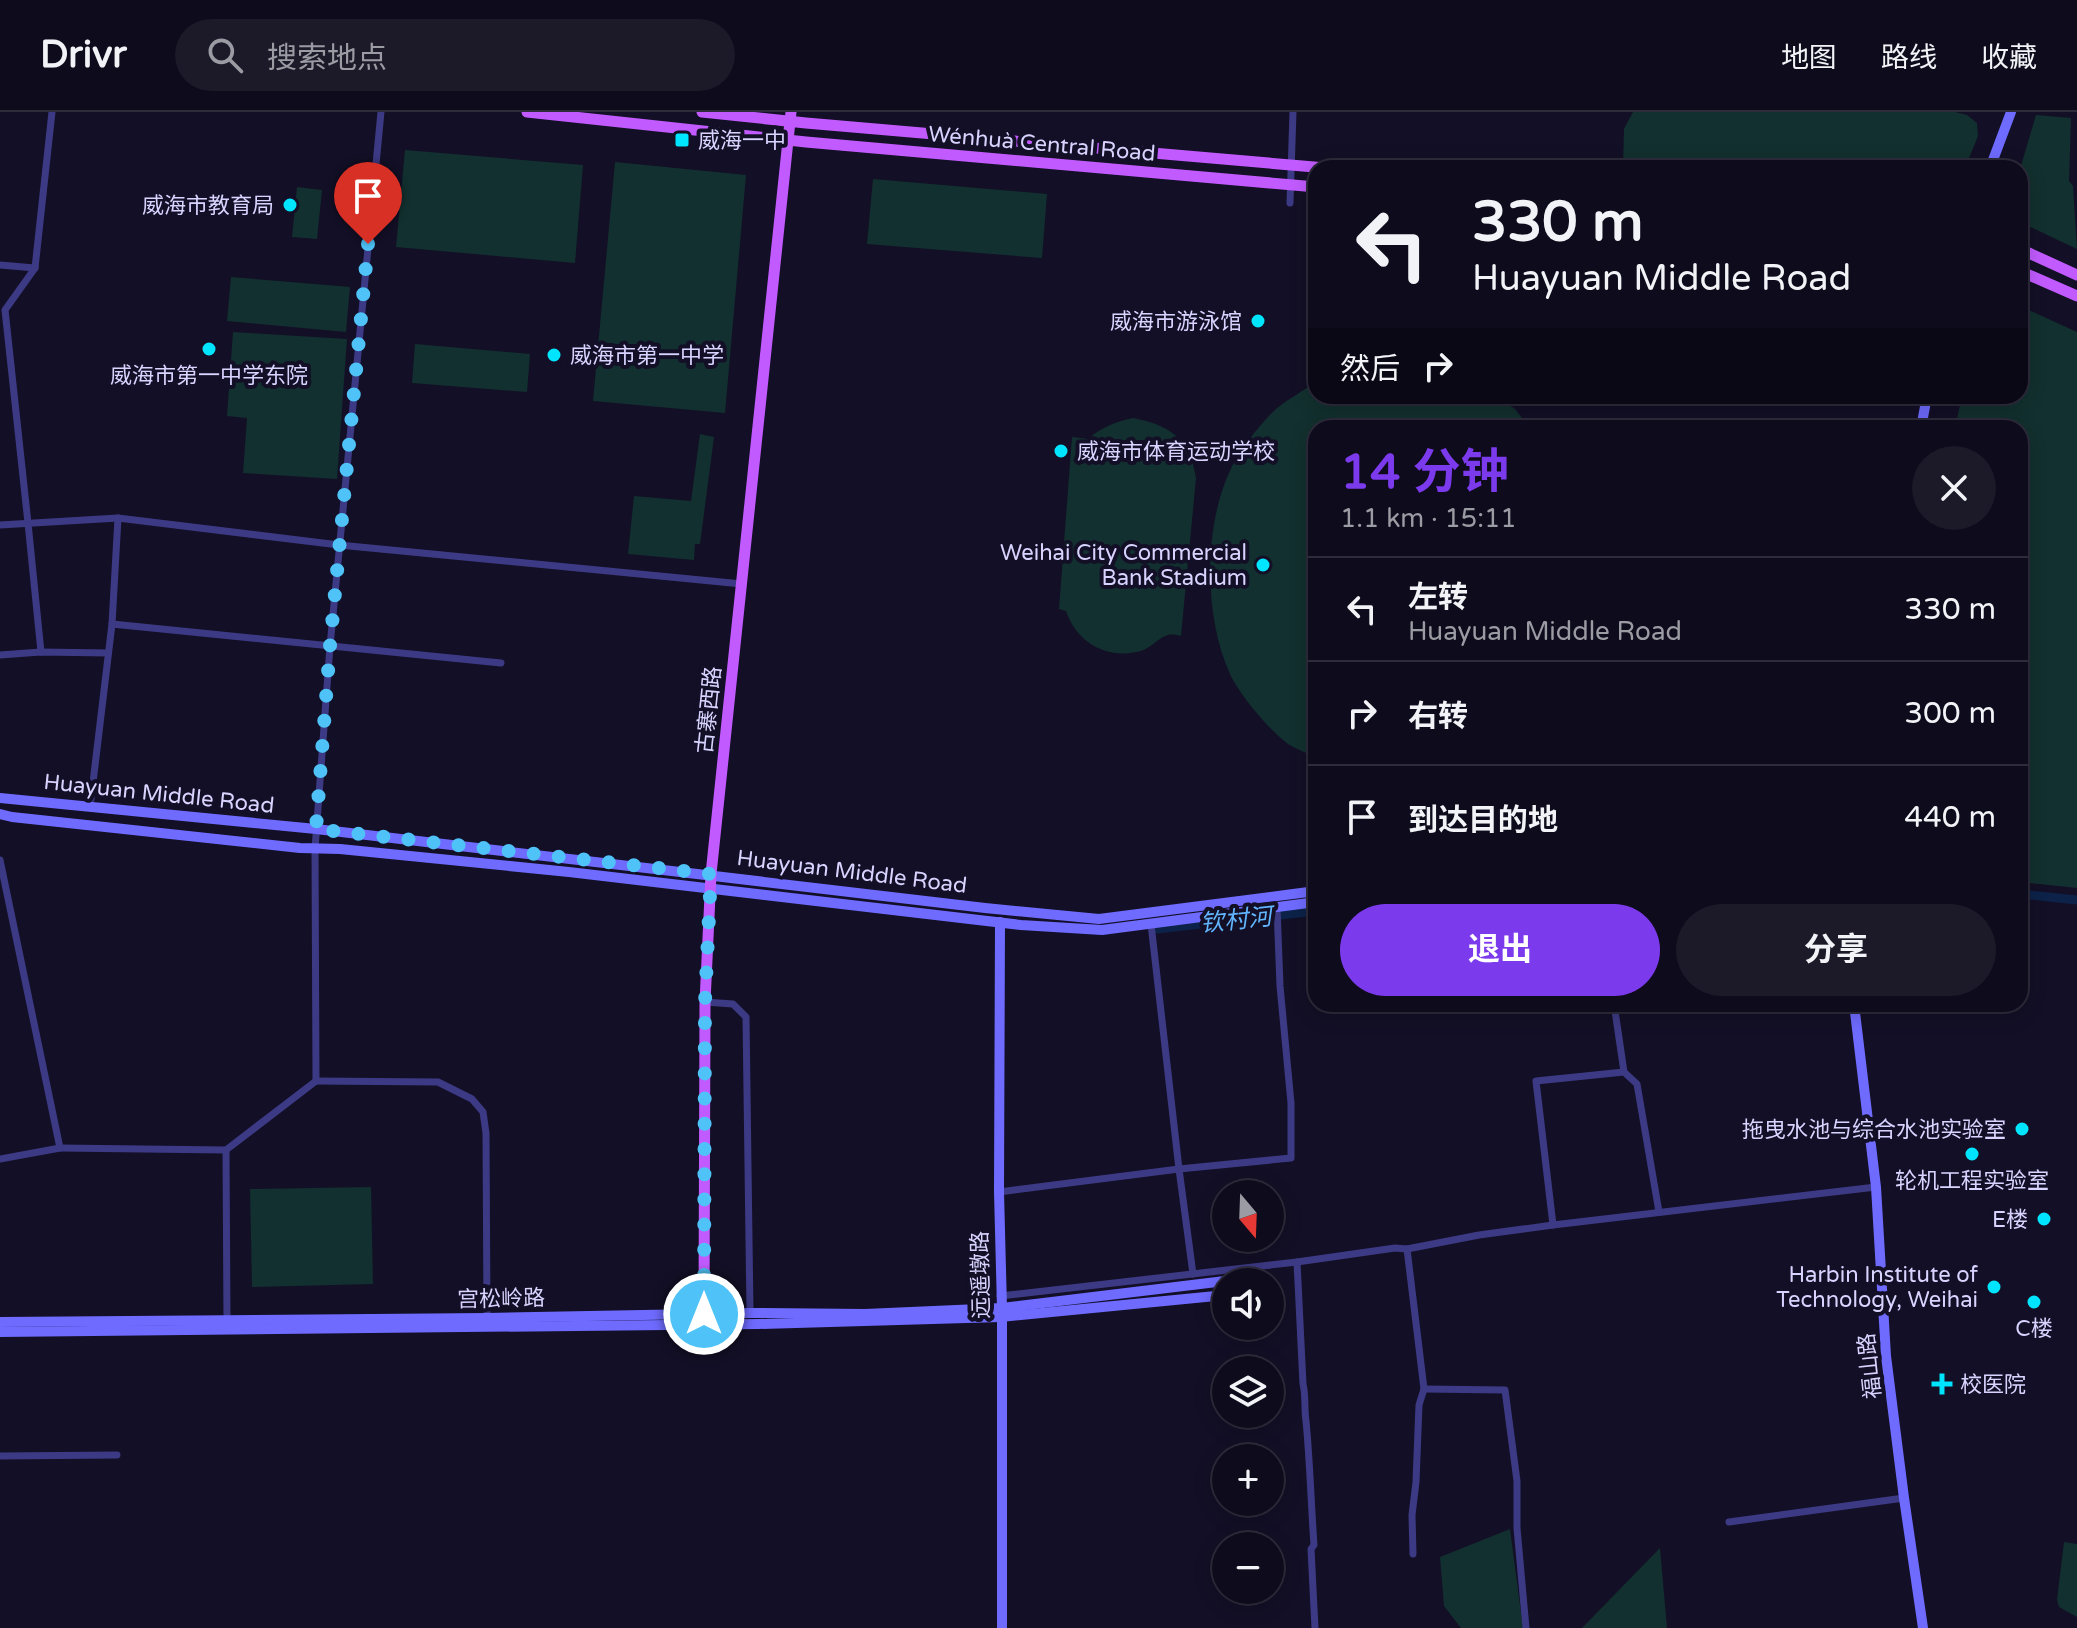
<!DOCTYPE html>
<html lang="zh">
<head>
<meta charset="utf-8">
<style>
	body { margin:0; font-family:"Varela Round","Noto Sans SC",sans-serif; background:#1c1929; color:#f1f3f6; height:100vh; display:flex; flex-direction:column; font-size:30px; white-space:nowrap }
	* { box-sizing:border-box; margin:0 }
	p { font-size:26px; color:#9b9ba3 }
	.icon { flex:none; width:44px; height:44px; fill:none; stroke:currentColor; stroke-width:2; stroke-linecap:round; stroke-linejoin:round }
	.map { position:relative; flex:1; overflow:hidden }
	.panel { position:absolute; left:1308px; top:308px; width:720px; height:592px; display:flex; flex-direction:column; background:#0e0b1c; border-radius:24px; box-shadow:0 4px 20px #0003,0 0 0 2px #2e2b3b }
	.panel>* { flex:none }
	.top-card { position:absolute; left:1308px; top:48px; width:720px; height:244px; border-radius:24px; box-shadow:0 4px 20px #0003,0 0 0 2px #2e2b3b; background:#0e0b1c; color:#f1f3f6; overflow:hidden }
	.needle { width:52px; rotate:161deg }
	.buttons { position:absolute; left:1212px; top:1068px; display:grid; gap:16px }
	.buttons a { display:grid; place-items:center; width:72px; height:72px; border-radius:50%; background:#0e0b1c; box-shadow:0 4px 20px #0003,0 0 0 2px #2e2b3b; font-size:40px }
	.pin { position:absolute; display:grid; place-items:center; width:68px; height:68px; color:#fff; margin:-82px -34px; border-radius:50% 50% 50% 0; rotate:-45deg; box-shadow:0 0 8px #0007 }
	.pin .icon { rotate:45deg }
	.me { position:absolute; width:88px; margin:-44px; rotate:0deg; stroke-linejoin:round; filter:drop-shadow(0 0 6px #0008) }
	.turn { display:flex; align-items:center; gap:28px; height:168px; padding:0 32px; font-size:36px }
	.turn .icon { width:104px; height:104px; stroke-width:2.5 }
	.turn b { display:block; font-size:56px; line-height:68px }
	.then { display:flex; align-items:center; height:76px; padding:0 32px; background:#0003; gap:16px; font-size:30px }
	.round { display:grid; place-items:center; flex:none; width:84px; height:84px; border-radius:42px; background:#1c1929 }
	.overview { display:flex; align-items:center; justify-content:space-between; height:136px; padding:0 32px }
	h1 { font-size:48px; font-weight:700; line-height:60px; color:#7c3aed }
	.action { display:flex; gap:16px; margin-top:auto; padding:16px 32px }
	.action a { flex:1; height:92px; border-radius:48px; background:#7c3aed; color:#fff; font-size:32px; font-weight:700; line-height:92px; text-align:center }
	.action a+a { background:#1c1929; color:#f1f3f6 }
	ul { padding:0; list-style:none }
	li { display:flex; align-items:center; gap:24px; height:104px; padding:0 32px; border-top:2px solid #2e2b3b }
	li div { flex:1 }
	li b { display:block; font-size:30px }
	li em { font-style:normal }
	header { display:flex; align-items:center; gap:48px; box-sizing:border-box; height:112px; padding:0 40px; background:#0e0b1c; border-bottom:2px solid #2e2b3b }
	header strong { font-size:38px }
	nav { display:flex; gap:44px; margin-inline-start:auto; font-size:28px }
	.search { width:560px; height:72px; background:#1c1929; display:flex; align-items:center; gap:20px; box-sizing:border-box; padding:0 28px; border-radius:44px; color:#9b9ba3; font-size:30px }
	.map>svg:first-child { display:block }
	.green { fill:#12302f }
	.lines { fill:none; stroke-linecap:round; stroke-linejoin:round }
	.canal { stroke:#0c2248; stroke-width:9 }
	.street { stroke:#3d3a85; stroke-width:7 }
	.secondary { stroke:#6f6bff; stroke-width:10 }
	.primary { stroke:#c25bff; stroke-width:11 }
	.route { stroke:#4fc3f7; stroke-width:14; stroke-dasharray:0 25.2 }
	.poi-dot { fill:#00e5ff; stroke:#130f26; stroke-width:3 }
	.labels { text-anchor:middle; stroke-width:8; stroke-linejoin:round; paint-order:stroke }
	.poi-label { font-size:22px; fill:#d9d4ff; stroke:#130f26; text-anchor:end }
	.street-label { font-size:22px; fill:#d9d4ff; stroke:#130f26 }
	.water-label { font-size:24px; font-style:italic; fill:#62b6ff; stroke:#130f26 }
</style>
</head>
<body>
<header>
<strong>Drivr</strong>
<div class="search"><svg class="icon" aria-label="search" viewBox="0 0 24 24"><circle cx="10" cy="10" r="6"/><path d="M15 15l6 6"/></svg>搜索地点</div>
<nav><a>地图</a><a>路线</a><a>收藏</a></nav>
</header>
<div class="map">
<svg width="2077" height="1516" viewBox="0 0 2077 1516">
	<rect width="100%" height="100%" fill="#130f26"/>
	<!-- green -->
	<g class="green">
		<path d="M 1633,0 L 1955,0 L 1967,3 L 1977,11 L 1978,24 L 1965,56 L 1628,56 L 1623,54 L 1624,17 Z"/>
		<path d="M 2036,3 L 2071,6 L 2069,69 L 2073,74 L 2077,137 L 2020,110 L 2020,57 Z"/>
		<path d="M 405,38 L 583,53 L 575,151 L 396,135 Z"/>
		<path d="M 615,50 L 746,63 L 725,301 L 593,289 Z"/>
		<path d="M 873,67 L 1047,82 L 1042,146 L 867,132 Z"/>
		<path d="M 297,75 L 322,78 L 317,127 L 292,125 Z"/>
		<path d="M 231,165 L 350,175 L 346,220 L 227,209 Z"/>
		<path d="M 2020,194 L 2077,220 L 2077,776 L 2020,770 L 2020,316 L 1955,316 L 1962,284 L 2020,284 Z"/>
		<path d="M 233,220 L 347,227 L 337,367 L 243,361 L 247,306 L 227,304 Z"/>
		<path d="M 415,232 L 530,242 L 527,280 L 412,271 Z"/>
		<path d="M 1316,270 L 1316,284 L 1496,284 L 1515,297 L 1530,316 L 1316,316 L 1316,645 C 1307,641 1296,637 1288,632 C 1270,619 1239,582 1230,562 C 1202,501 1202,397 1241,339 C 1249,327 1265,307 1276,297 C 1288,287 1303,279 1316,270 Z"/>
		<path d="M 1133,306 C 1170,313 1190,327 1196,366 L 1181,524 C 1177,523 1172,522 1168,523 C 1159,525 1151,536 1141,539 C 1107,548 1077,531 1066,499 L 1059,497 L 1072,325 L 1088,327 C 1102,315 1115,310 1133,306 Z"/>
		<path d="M 700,322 L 714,325 L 700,432 L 695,432 L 694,448 L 628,442 L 634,384 L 691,389 Z"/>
		<path d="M 371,1075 L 373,1172 L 252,1175 L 250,1077 Z"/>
		<path d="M 1510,1417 L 1523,1516 L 1461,1516 L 1444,1494 L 1440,1445 Z"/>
		<path d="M 2064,1430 L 2077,1432 L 2077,1505 L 2059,1495 L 2057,1488 Z"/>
		<path d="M 1660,1436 L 1667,1516 L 1582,1516 Z"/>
	</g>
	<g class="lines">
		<!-- canal -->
		<g class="canal">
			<path d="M 2020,782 L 2077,788"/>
			<path d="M 1157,817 L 1316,799"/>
		</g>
		<!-- street -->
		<g class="street">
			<path d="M 1290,91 L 1293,0"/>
			<path d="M 0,153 L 35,156"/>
			<path d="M 0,413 L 118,406 L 339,433 L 742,472"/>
			<path d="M 112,512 L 501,551"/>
			<path d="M 41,540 L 28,411 L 5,198 L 35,156 L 52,0"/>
			<path d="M 0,543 L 41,540 L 108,541"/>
			<path d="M 91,687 L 112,512 L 118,406"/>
			<path d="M 0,748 L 60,1036 L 0,1047"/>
			<path d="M 1151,812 L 1179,1057 L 1193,1162"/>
			<path d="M 705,890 L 733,892 L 746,905 L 750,1201"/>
			<path d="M 1614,892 L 1624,960 L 1637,972 L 1659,1100"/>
			<path d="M 316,969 L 438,970 L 472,987 L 483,1000 L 486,1021 L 487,1206"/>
			<path d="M 60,1036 L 226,1038"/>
			<path d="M 999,1080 L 1179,1057 L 1291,1046 L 1291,991 L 1280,874 L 1277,795"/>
			<path d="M 1553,1113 L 1536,969 L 1624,960"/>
			<path d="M 1407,1137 L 1424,1277 L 1419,1293 L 1416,1370 L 1412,1403 L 1413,1442"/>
			<path d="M 1297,1150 L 1303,1272 C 1306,1284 1304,1296 1306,1309 C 1310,1350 1311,1392 1314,1433 L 1311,1437 L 1315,1516"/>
			<path d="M 1000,1184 L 1297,1150 L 1395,1136 L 1407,1137 L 1479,1123 L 1553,1113 L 1876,1075"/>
			<path d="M 227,1209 L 226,1038 L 316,969 L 315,737 L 330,534 L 381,0"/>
			<path d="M 1424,1277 L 1505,1278 L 1517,1369 L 1517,1416 L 1526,1516"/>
			<path d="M 0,1344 L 117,1343"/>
			<path d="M 1729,1410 L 1904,1386"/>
		</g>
		<!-- secondary -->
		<g class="secondary">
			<path d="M 1990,56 L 2011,0"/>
			<path d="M 1921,316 L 1927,284"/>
			<path d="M 0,686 L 316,717 L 985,796 L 1099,807 L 1316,779"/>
			<path d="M 0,702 L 12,705 L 300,736 L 340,737 L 569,760 L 1021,813 L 1102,818 L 1316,790"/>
			<path d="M 1000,810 L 999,1080 L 1002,1196 L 1002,1516"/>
			<path d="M 1854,892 L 1876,1075 L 1886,1244 L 1904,1386 L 1923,1516"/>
			<path d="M 0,1210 L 487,1206 L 750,1201 L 865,1202 L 1002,1196 L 1225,1169 L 1226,1174"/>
			<path d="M 0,1220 L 759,1212 L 1001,1205 L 1226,1183"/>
		</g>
		<!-- primary -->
		<g class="primary">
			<path d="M 527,0 L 806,30 L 1316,75"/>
			<path d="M 702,0 L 806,11 L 1326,56"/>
			<path d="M 2020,137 L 2077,163"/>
			<path d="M 2020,159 L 2077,184"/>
			<path d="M 704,1202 L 705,890 L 711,762 L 791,0"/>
		</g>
	</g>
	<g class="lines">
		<!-- route -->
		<path class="route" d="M 368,132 L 330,534 L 316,717 L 711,762 L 705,890 L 704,1202"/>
	</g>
	<!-- markers -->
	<g class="poi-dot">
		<rect x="674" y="20" width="16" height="16" rx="4"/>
		<circle cx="290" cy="93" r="8"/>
		<circle cx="1258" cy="209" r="8"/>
		<circle cx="209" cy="237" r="8"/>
		<circle cx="554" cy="243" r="8"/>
		<circle cx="1061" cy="339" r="8"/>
		<circle cx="1263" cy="453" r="8"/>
		<circle cx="2022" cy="1017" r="8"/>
		<circle cx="1972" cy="1042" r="8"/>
		<circle cx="2044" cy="1107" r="8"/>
		<circle cx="1994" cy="1175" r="8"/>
		<circle cx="2034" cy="1190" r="8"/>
		<path d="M1938 1260h8v8h8v8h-8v8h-8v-8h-8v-8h8z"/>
	</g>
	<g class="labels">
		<!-- poi labels -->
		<g class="poi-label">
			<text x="698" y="36" text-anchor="start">威海一中</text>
			<text x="274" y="101">威海市教育局</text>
			<text x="1242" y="217">威海市游泳馆</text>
			<text x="570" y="251" text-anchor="start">威海市第一中学</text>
			<text x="209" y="271" text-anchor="middle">威海市第一中学东院</text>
			<text x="1077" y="347" text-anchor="start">威海市体育运动学校</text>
			<text x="1247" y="448">Weihai City Commercial<tspan x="1247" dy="25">Bank Stadium</tspan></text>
			<text x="2006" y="1025">拖曳水池与综合水池实验室</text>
			<text x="1972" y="1076" text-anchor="middle">轮机工程实验室</text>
			<text x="2028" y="1115">E楼</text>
			<text x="1978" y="1170">Harbin Institute of<tspan x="1978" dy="25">Technology, Weihai</tspan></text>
			<text x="2034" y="1224" text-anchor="middle">C楼</text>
			<text x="1960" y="1280" text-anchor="start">校医院</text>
		</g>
		<!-- street labels -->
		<g class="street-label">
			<text transform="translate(1042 31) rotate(5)" y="8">Wénhuà Central Road</text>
			<text transform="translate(708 598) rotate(-84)" y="8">古寨西路</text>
			<text transform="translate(159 681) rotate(6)" y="8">Huayuan Middle Road</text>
			<text transform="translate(852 759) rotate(7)" y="8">Huayuan Middle Road</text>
			<text transform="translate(980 1163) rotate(-91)" y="8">远遥墩路</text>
			<text transform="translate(501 1186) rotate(-1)" y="8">宫松岭路</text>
			<text transform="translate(1869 1254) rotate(-96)" y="8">福山路</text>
		</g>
		<!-- water labels -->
		<g class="water-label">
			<text transform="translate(1236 808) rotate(-6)" y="8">钦村河</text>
		</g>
	</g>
</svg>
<div class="buttons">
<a><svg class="needle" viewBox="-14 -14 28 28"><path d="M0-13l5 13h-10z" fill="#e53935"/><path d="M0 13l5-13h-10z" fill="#9b9ba3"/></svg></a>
<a><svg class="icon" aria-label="sound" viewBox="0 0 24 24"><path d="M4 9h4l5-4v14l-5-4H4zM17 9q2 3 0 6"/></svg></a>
<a><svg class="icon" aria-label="layers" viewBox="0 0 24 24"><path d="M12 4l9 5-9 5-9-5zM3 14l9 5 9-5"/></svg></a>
<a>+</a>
<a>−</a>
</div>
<div class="pin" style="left:368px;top:132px;background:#d93025"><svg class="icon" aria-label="arrive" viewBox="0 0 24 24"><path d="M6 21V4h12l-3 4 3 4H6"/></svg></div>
<svg class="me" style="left:704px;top:1202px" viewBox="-20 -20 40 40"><circle r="17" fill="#4fc3f7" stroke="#fff" stroke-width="3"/><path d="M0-11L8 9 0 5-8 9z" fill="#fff"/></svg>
<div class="top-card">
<div class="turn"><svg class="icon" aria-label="left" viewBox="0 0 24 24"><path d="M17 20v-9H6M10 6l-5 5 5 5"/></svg><div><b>330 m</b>Huayuan Middle Road</div></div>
<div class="then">然后<svg class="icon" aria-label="right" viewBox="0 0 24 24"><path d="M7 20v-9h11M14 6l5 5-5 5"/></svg></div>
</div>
<section class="panel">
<div class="overview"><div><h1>14 分钟</h1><p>1.1 km · 15:11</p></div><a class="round"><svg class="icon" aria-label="close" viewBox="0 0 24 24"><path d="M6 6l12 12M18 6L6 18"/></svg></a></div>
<ul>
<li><svg class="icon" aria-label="left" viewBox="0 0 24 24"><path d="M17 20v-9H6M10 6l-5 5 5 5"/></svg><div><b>左转</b><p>Huayuan Middle Road</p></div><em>330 m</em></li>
<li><svg class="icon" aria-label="right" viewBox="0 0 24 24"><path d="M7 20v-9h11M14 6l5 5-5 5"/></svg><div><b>右转</b></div><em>300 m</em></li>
<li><svg class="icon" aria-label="arrive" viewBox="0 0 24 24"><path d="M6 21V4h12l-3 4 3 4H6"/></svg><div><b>到达目的地</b></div><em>440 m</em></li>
</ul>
<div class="action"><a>退出</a><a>分享</a></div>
</section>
</div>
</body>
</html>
